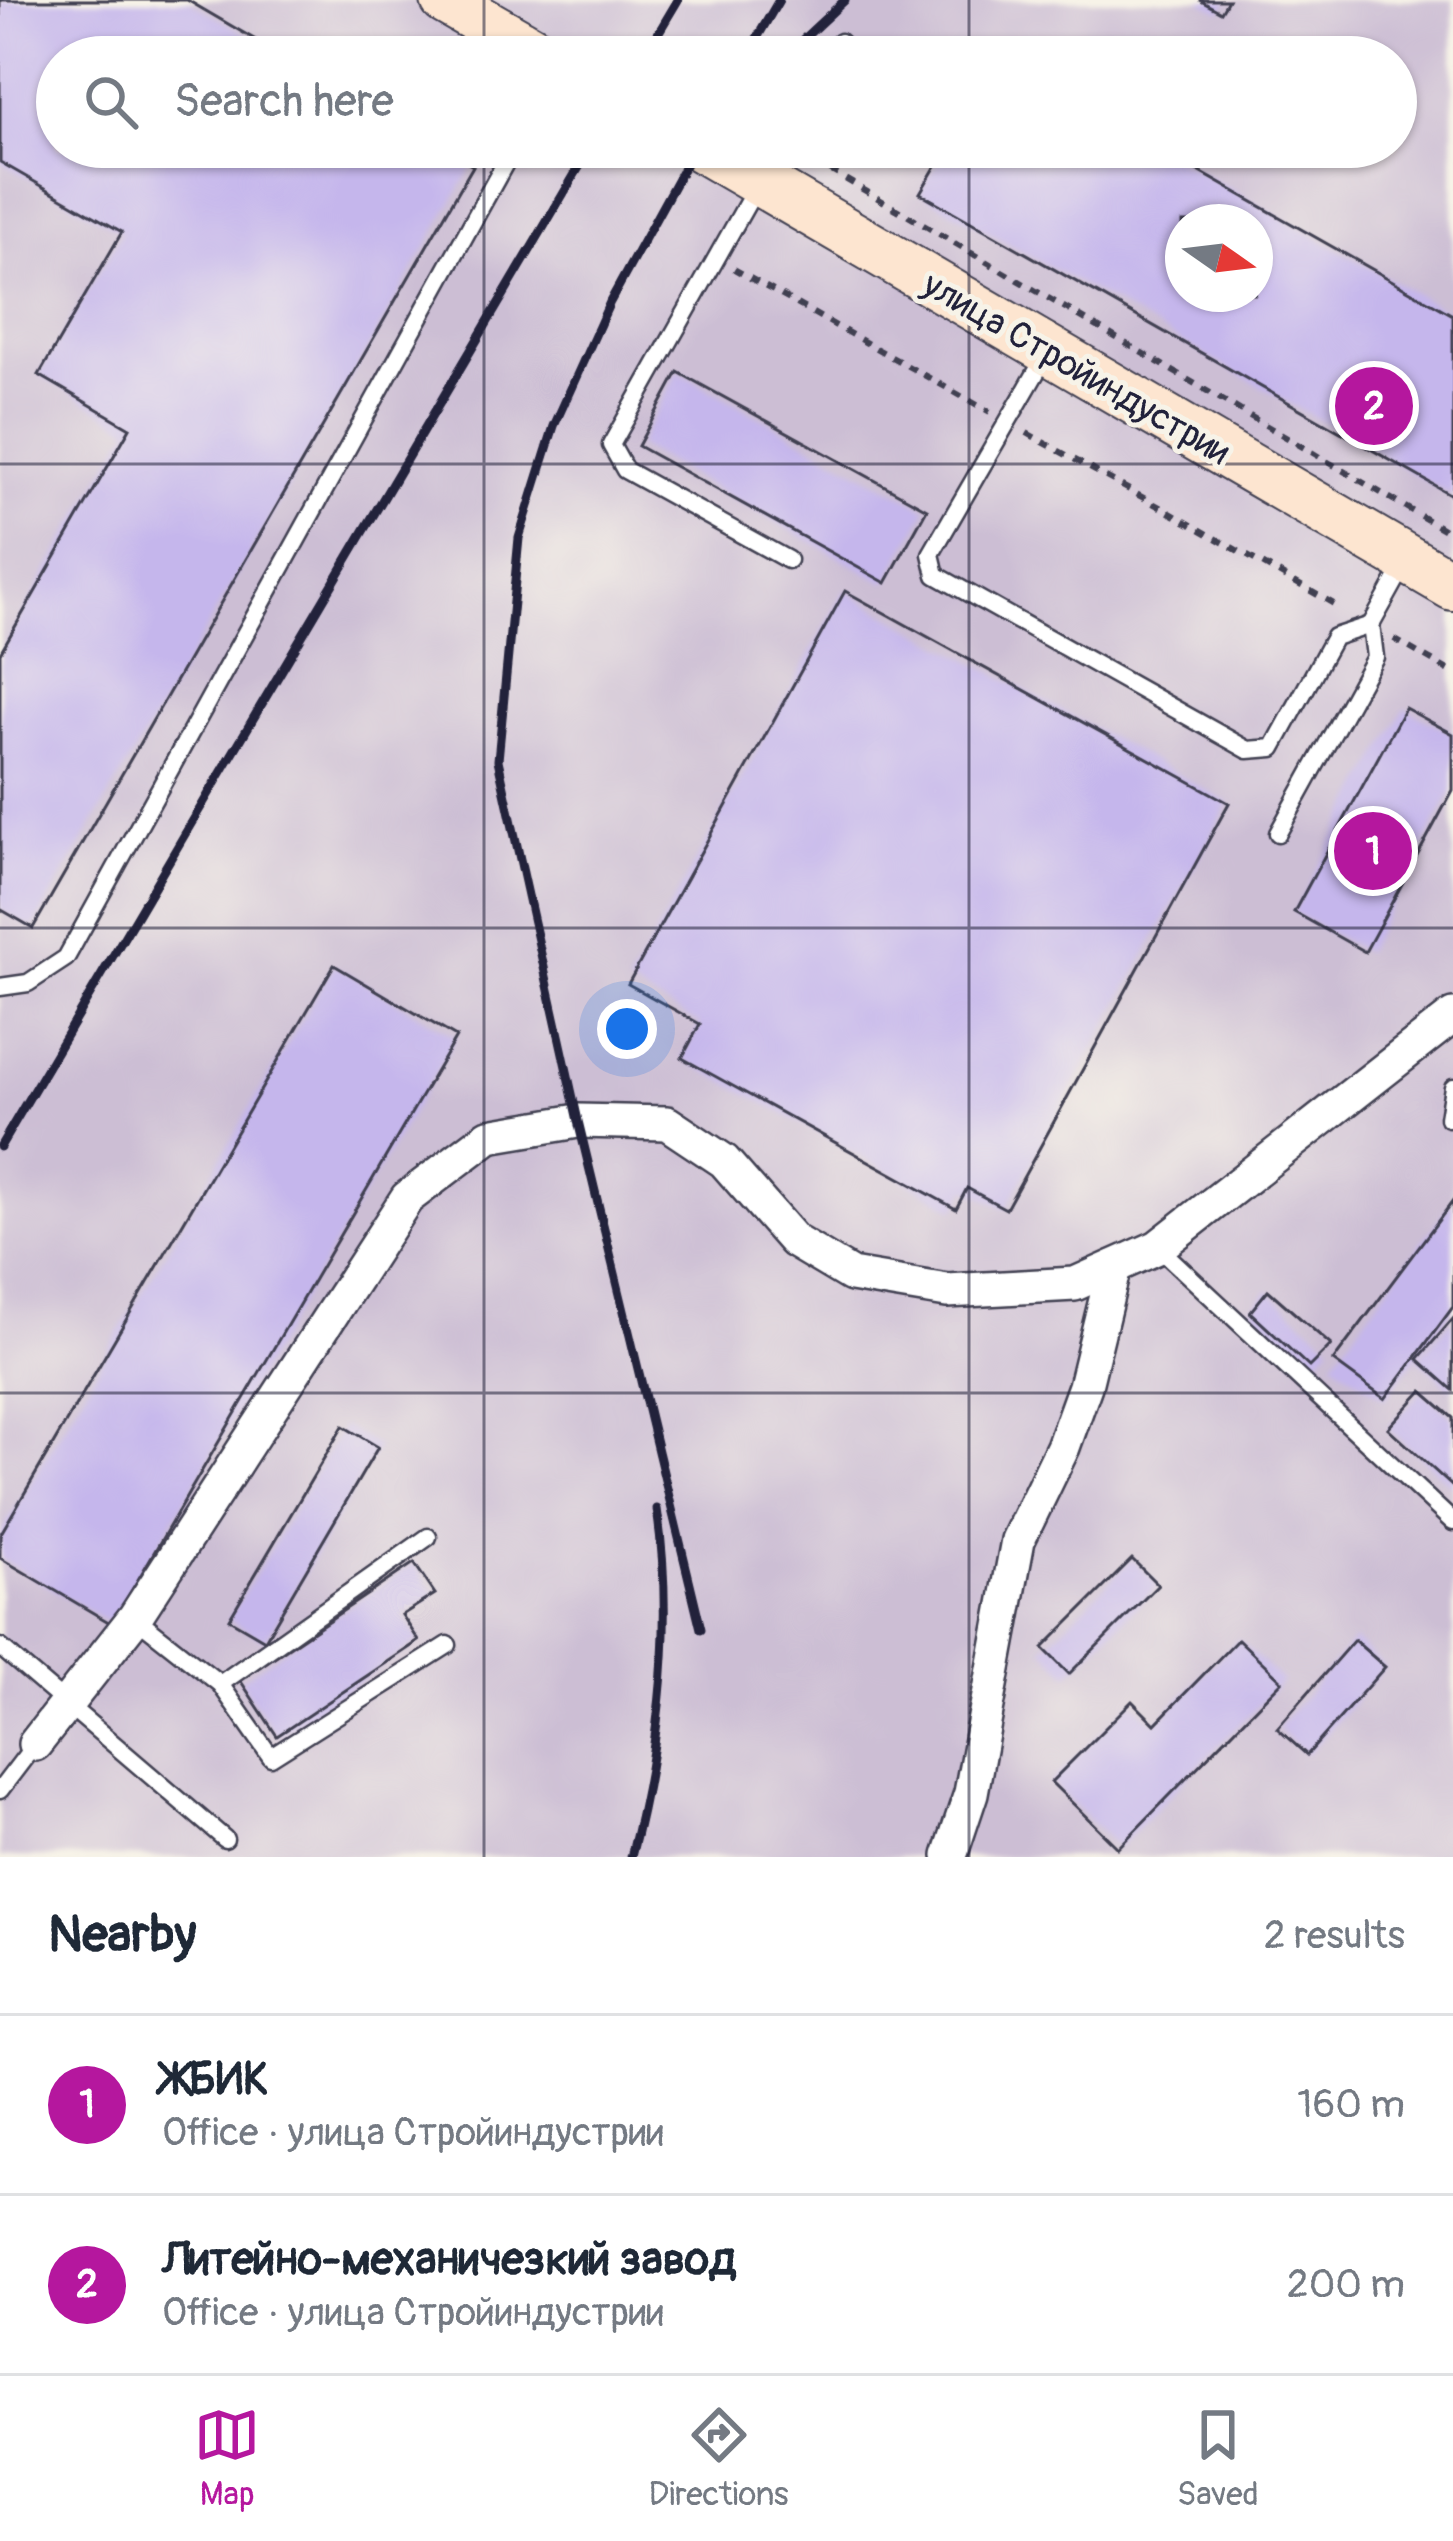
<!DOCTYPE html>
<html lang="en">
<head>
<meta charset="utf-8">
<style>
  :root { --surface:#fff; --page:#f2f2f3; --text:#1f2937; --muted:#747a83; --line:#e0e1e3; --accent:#b5179e }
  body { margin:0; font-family:Pangolin,sans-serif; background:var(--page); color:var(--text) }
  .compass { position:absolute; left:1165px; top:204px; width:108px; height:108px; border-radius:50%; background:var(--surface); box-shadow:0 3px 9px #0004; rotate:104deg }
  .you { position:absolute; left:627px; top:1029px; width:42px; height:42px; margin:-30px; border:9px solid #fff; border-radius:50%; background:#1a73e8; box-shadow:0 0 0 18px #1a73e833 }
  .badge { display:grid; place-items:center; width:78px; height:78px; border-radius:50%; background:var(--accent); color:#fff; font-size:39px; font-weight:700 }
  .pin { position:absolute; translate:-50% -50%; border:6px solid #fff; box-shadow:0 3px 12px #0006 }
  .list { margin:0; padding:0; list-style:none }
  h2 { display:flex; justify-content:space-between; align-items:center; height:156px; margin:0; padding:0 48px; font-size:51px }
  h2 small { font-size:39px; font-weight:400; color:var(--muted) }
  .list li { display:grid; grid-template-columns:78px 1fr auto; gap:36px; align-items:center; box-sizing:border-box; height:180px; padding:0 48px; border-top:3px solid var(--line) }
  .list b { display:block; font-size:45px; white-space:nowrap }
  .list p { margin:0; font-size:39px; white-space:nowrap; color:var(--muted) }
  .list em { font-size:39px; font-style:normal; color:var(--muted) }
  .icon { flex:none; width:66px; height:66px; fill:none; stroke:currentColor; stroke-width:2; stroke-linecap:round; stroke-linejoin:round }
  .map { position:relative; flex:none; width:1453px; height:1857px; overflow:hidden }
  .search { position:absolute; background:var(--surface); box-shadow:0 3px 9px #0004; left:36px; right:36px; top:36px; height:132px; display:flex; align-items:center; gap:30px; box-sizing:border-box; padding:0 42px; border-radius:66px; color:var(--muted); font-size:45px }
  .sheet { height:516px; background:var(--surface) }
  nav { display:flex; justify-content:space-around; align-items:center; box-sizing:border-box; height:168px; border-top:3px solid var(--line); background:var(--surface); font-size:33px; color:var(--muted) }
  nav a { display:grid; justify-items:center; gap:6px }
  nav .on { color:var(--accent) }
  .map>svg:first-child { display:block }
  .industrial { fill:#ccbed4; fill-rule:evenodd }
  .building { fill:#c5b6ec; fill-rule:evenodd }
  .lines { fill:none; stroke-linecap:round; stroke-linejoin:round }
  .lane-casing { stroke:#413f51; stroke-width:21 }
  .street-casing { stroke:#413f51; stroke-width:38 }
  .secondary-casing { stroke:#413f51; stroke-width:52 }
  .path { stroke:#413f51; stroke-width:6; stroke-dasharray:9 9; stroke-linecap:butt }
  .lane { stroke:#fff; stroke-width:16 }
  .street { stroke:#fff; stroke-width:33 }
  .secondary { stroke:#fde5d0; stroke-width:48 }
  .rail { stroke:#22223b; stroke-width:9 }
  .grid { fill:none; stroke:#22223b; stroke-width:3; stroke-opacity:0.55 }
  .labels { text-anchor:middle; stroke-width:10; stroke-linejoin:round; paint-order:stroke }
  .street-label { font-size:36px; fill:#22223b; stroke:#f7f3e8 }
</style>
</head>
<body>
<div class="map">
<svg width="1453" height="1857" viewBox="0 0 1453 1857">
  <rect width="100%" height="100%" fill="#f7f3e8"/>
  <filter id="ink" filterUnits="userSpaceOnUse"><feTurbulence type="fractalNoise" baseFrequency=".00833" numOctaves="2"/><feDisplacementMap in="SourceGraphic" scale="24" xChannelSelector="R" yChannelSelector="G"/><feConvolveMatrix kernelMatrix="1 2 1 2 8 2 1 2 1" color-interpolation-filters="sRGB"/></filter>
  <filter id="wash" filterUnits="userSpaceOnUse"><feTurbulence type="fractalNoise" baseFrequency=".004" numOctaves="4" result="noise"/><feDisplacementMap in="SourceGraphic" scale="48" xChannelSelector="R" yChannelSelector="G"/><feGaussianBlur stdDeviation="2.7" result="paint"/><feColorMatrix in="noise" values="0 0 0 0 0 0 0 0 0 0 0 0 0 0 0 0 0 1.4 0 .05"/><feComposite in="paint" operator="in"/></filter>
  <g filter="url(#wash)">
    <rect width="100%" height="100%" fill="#f3e3cb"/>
    <path class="industrial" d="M0 0H1453V1857H0ZM57 57H1396V147H57ZM1183 222H1255V294H1183Z"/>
    <g id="blocks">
      <g class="building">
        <path d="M0 0H187L285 57H57V147H441L473 166 33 928 0 909V653L130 428 39 375 122 232 0 162Z"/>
        <path d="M1199 0H1228L1221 12Z"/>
        <path d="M947 147H1156L1453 315V496L920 193ZM1183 222H1255V294H1183Z"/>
        <path d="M678 372 927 509 886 583 638 446Z"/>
        <path d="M845 591 1229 803 1006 1209 967 1188 956 1209 682 1058 700 1024 628 984Z"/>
        <path d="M1405 708 1453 734V790L1365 952 1294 912Z"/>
        <path d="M334 965 456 1037 112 1624 0 1558V1535Z"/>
        <path d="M1453 1201V1307L1385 1399 1333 1361Z"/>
        <path d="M1268 1290 1331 1345 1309 1367 1250 1312Z"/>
        <path d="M1453 1319V1390L1418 1359Z"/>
        <path d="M1422 1391 1453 1418V1487L1388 1428Z"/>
        <path d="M343 1426 378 1447 265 1640 229 1619Z"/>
        <path d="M1132 1559 1158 1585 1069 1674 1043 1648Z"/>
        <path d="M414 1563 435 1594 402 1615 419 1641 277 1736 240 1680Z"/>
        <path d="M1238 1639 1282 1681 1118 1848 1051 1782 1132 1701 1155 1724Z"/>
        <path d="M1354 1640 1385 1667 1307 1755 1277 1728Z"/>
      </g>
    </g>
  </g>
  <g filter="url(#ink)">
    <use href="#blocks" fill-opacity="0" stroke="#413f51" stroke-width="3"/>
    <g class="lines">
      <defs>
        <g id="lane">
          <path d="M831 57 840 42"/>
          <path d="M779 147 611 445 625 470 788 560"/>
          <path d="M1048 352 931 554 936 575 1248 750 1273 748 1334 637 1371 625"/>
          <path d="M1278 833 1375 657 1371 625 1407 560"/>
          <path d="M0 987 28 983 66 958 514 147"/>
          <path d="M1448 1118 1453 1087"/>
          <path d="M1158 1247 1453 1522"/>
          <path d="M135 1617 220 1684 271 1757 448 1645"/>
          <path d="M0 1647 225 1839"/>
          <path d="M220 1684 428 1537"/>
          <path d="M0 1790 35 1744"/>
        </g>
        <g id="street">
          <path d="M35 1744 135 1617 407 1198 489 1136 578 1121 667 1123 724 1161 794 1241 851 1275 947 1291 1075 1284 1158 1247 1453 1016"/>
          <path d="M950 1856 971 1793 1018 1540 1063 1447 1085 1386 1114 1267"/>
        </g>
        <g id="secondary">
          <path d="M445 0 544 57"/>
          <path d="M700 147 1453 586"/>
        </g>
      </defs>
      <use href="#lane" class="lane-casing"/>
      <use href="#street" class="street-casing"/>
      <use href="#secondary" class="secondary-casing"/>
      <g class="path">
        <path d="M799 152 1453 535"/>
        <path d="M734 269 990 412"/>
        <path d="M1027 433 1341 608"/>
        <path d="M1394 639 1453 673"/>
      </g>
      <use href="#lane" class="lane"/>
      <use href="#street" class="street"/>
      <use href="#secondary" class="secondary"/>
      <g class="rail">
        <path d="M644 57 678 0"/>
        <path d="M746 57 779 0"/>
        <path d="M784 57 845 0"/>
        <path d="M695 147 610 302 554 426 519 538 498 760 578 1121 701 1629"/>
        <path d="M0 1147 591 147"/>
        <path d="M631 1857C660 1743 674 1625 657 1509"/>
      </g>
    </g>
  </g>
  <path class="grid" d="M484 0V57M969 0V57M484 147V1857M969 147V1857M0 464H1453M0 928H1453M0 1393H1453"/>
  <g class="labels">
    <g class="street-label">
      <text transform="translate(1077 367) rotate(30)" y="13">улица Стройиндустрии</text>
    </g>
  </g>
</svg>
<svg class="compass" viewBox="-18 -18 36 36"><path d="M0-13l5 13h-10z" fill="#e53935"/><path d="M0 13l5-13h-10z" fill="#747a83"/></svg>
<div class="you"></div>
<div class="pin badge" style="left:1373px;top:851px">1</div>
<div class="pin badge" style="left:1374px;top:406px">2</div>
<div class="search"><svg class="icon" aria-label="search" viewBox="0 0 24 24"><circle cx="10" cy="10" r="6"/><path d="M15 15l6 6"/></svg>Search here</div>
</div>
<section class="sheet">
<h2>Nearby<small>2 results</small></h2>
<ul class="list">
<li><span class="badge">1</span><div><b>ЖБИК</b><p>Office · улица Стройиндустрии</p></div><em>160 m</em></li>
<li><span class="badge">2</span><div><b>Литейно-механичезкий завод</b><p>Office · улица Стройиндустрии</p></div><em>200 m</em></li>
</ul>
</section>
<nav>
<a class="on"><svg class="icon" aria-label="map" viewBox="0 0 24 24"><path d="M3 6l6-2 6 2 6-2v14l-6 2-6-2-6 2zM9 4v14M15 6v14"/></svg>Map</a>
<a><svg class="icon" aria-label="directions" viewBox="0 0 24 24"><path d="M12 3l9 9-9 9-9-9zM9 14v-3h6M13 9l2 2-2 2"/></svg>Directions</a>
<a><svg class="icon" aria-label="saved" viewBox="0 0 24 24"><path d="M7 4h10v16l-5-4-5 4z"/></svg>Saved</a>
</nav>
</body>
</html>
